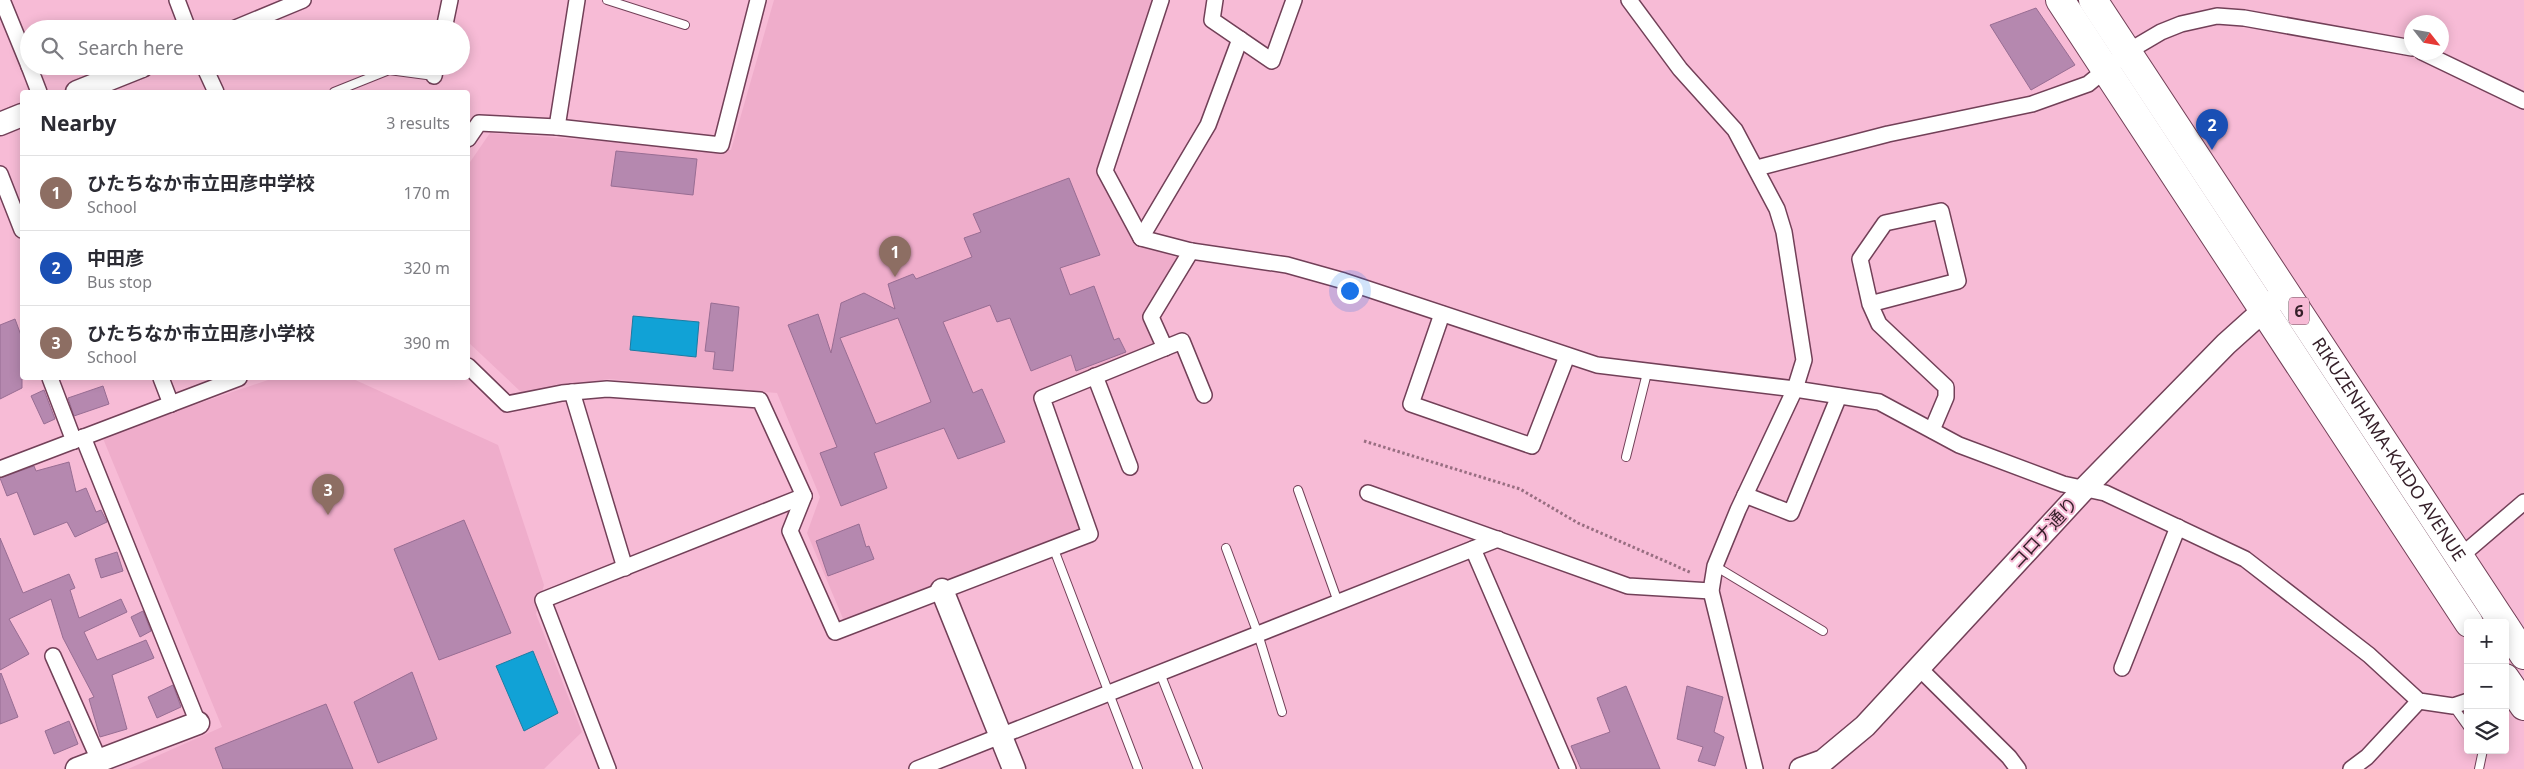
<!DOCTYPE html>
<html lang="en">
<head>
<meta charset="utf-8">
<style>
  :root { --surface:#fff; --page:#f7f7f7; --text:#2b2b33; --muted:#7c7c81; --line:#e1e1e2; --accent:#ea580c }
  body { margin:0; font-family:"Noto Sans","Noto Sans JP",sans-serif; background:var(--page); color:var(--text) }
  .controls { position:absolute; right:15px; bottom:15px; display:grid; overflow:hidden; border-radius:5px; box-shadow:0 2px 12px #0003 }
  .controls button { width:45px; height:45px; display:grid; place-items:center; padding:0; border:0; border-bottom:1px solid var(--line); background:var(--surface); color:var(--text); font:25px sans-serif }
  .compass { position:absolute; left:2404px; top:15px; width:45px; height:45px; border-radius:50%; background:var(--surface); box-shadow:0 2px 12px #0003; rotate:121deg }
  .you { position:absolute; left:1349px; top:290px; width:18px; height:18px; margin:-12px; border:4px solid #fff; border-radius:50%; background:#1a73e8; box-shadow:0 0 0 8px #1a73e833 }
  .badge { display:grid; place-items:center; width:32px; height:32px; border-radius:50%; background:var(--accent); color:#fff; font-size:16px; font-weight:700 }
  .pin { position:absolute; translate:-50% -41px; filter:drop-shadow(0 1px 2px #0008) }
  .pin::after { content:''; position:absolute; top:26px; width:18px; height:15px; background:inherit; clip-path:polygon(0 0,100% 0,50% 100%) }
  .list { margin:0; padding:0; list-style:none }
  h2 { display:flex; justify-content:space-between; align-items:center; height:65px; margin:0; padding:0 20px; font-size:21px }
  h2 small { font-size:16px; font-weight:400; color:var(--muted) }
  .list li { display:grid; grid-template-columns:32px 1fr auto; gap:15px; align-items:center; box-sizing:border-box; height:75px; padding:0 20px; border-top:1px solid var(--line) }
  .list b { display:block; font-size:19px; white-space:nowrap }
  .list p { margin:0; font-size:16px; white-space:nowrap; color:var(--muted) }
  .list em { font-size:16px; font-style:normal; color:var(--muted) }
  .icon { flex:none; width:28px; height:28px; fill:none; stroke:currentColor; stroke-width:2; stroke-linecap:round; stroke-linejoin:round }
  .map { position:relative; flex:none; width:2524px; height:769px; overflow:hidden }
  .search { position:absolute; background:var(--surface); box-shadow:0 2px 12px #0003; left:20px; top:20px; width:450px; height:55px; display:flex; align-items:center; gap:12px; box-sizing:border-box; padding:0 18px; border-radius:28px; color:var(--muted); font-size:19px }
  .panel { position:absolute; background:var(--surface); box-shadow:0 2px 12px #0003; left:20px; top:90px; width:450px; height:290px; border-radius:5px }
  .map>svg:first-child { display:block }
  .built { fill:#efadcb }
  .water { fill:#11a2d6; stroke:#1c7ba2 }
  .building { fill:#b588af; stroke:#986d93; fill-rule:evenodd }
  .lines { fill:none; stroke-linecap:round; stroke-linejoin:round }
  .lane-casing { stroke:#724058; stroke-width:10 }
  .street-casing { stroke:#724058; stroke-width:18 }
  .secondary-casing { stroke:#724058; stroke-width:25 }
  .highway-casing { stroke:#724058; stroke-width:30 }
  .path { stroke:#986e81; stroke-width:3; stroke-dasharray:2.5 2.5; stroke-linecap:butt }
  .lane { stroke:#fff; stroke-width:8 }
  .street { stroke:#fff; stroke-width:15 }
  .secondary { stroke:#fff; stroke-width:22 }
  .highway { stroke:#fff; stroke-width:28 }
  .labels { text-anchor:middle; stroke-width:4; stroke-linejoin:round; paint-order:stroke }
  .shield { fill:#f7bbd6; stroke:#6f4e5d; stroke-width:1 }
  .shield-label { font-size:16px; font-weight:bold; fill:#351f29 }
  .street-label { font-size:18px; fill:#351f29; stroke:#f7bbd6 }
</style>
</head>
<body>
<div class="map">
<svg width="2524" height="769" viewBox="0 0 2524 769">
  <rect width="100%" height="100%" fill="#f7bbd6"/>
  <g class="built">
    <path d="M774 0H1155L1100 172 1135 241 1180 259 1146 311 1155 338 1150 349 1034 393 1084 529 844 621 807 533 820 497 777 393 609 379 521 392 468 342V165L490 133 731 150Z"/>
    <path d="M274 378H351L498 445 544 585 536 614 582 732 544 769H128L222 727 102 436Z"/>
  </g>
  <g class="water">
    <path d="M633 316 699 322 696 357 630 350Z"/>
    <path d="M533 651 558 713 524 731 496 666Z"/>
  </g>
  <g class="building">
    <path d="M2036 8 2075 65 2031 90 1990 25Z"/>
    <path d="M616 151 697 159 693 195 611 186Z"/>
    <path d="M1069 178 1100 255 1060 268 1070 295 1094 286 1114 340 1119 338 1126 352 1076 371 1071 355 1031 371 1010 318 997 322 990 305 943 322 973 393 982 389 1005 442 958 459 944 428 874 453 887 488 841 506 820 453 837 447 788 325 818 314 831 353 841 303 864 293 895 309 888 284 913 274 916 279 972 257 964 238 981 232 973 214ZM898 318 931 402 876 424 840 338Z"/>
    <path d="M711 303 739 307 733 371 713 369 715 352 705 351Z"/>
    <path d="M15 319 22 338V388L0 399V325Z"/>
    <path d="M103 386 109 404 74 416 68 398Z"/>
    <path d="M44 390 55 419 44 424 31 396Z"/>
    <path d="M69 462 76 492 86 488 96 512 101 510 107 522 75 537 67 522 34 535 17 492 7 496 0 478 34 466 36 471Z"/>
    <path d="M464 520 511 633 439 660 394 549Z"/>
    <path d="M859 524 866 547 869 546 874 559 828 576 816 541Z"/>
    <path d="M0 538 23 593 69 574 75 588 70 590 79 618 121 599 127 612 84 632 97 660 146 640 154 658 112 675 127 729 100 737 89 699 94 697 63 638 51 599 9 619 29 654 0 670Z"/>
    <path d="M117 552 123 571 101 578 95 559Z"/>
    <path d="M143 611 151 631 140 637 131 617Z"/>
    <path d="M412 672 437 739 378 763 354 702Z"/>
    <path d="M1 673 18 717 0 724V674Z"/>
    <path d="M173 685 181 707 157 718 148 697Z"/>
    <path d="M1626 686 1660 769H1581L1571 746 1610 732 1597 698Z"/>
    <path d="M1687 686 1723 697 1714 732 1724 737 1715 766 1698 761 1703 747 1677 739Z"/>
    <path d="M326 704 353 769H223L215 748Z"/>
    <path d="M69 721 78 744 54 754 45 731Z"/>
  </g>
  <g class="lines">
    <defs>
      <g id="lane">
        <path d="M607 0 685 25"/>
        <path d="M334 92 389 70 434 76"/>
        <path d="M1626 457 1647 373"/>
        <path d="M1298 490 1338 602"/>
        <path d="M1053 547 1138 769"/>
        <path d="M1226 548 1258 634 1282 712"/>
        <path d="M1715 566 1823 631"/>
        <path d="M1160 673 1198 769"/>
        <path d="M2453 706 2468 727"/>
        <path d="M2479 769 2483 750"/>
      </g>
      <g id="street">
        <path d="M2 0 29 66"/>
        <path d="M177 0 188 29"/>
        <path d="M1161 0 1105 171 1141 238 1191 251 1287 265 1344 281 1597 365 1795 389 1879 402 1959 445 2063 484 2105 493 2245 559 2369 655 2419 701 2453 706 2468 701"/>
        <path d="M1215 0 1212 20 1272 61 1294 0"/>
        <path d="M1629 0 1680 69 1735 130 1777 209 1784 232 1804 360 1795 389 1738 510 1715 566 1711 591 1755 769"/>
        <path d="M233 29 303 0"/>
        <path d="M444 29 450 0"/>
        <path d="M2422 52 2524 101"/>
        <path d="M29 66 39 92"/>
        <path d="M204 66 216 92"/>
        <path d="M434 76 436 66"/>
        <path d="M557 127 577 0"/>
        <path d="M468 139 479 123 557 127 721 145 758 0"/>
        <path d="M1757 168 1888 134 2032 104 2088 84 2127 52 2161 32 2181 24 2217 16 2244 18 2412 48"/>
        <path d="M0 174 22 230"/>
        <path d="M1141 238 1208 125 1240 39"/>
        <path d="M1870 304 1958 281 1941 211 1885 223 1860 259 1870 304 1879 324 1946 387V397L1932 430"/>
        <path d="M1442 314 1411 404 1532 446 1567 356"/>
        <path d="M1165 348 1151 317 1191 251"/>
        <path d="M468 366 507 404 562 393 607 389 760 400 804 496 790 531 835 632 1090 534 1042 398 1182 341 1204 395"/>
        <path d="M1095 376 1130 467"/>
        <path d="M50 378 74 441"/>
        <path d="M161 378 171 404"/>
        <path d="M572 392 625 568"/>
        <path d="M83 437 198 723"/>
        <path d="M0 469 239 378"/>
        <path d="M1368 493 1628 586 1711 591"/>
        <path d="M1745 495 1791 513 1839 396"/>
        <path d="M1473 549 1568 769"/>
        <path d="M2455 561 2524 502"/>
        <path d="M53 656 99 760"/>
        <path d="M2122 668 2178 527"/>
        <path d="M1920 669 2009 757 2018 769"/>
        <path d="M608 769 543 600 804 496"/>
        <path d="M917 769 1498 539"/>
        <path d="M2351 769 2367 757 2419 701"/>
      </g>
      <g id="secondary">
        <path d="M77 92 142 66"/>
        <path d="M0 124 22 115"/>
        <path d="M942 590 1014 769"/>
        <path d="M77 769 198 723"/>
        <path d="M1801 769 1823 761 1865 726 2084 489 2226 344 2275 300"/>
      </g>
      <g id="highway">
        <path d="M2060 0 2469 623"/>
        <path id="s1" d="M2093 0 2503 623"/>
        <path d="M2505 626 2524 655"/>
        <path d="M2505 678 2524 706"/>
      </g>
    </defs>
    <use href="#lane" class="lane-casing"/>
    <use href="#street" class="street-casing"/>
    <use href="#secondary" class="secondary-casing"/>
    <use href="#highway" class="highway-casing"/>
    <path class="path" d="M1364 441 1520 489 1578 523 1692 573"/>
    <use href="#lane" class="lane"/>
    <use href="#street" class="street"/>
    <use href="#secondary" class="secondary"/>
    <use href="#highway" class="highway"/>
  </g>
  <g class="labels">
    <rect class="shield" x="2289" y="297.5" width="20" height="27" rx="4"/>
    <g class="shield-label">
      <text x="2299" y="317">6</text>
    </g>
    <g class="street-label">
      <text dy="6" stroke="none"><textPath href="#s1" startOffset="538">RIKUZENHAMA-KAIDO AVENUE</textPath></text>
      <text transform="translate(2044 533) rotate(-47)" y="6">コロナ通り</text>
    </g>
  </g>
</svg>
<div class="controls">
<button>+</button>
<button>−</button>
<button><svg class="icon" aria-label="layers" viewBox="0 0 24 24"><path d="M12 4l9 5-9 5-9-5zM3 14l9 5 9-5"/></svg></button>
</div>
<svg class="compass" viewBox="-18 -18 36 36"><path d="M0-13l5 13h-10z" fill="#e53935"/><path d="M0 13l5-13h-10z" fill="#7c7c81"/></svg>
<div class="you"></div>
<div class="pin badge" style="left:895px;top:277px;background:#8d6e63">1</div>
<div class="pin badge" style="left:2212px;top:150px;background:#1a4fb4">2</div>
<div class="pin badge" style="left:328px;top:515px;background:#8d6e63">3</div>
<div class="search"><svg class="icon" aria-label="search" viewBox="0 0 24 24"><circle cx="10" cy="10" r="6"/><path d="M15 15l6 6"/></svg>Search here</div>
<section class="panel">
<h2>Nearby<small>3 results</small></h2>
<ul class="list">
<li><span class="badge" style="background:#8d6e63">1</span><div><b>ひたちなか市立田彦中学校</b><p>School</p></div><em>170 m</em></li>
<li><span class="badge" style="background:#1a4fb4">2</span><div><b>中田彦</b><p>Bus stop</p></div><em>320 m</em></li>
<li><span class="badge" style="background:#8d6e63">3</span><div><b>ひたちなか市立田彦小学校</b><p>School</p></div><em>390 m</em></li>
</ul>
</section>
</div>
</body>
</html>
